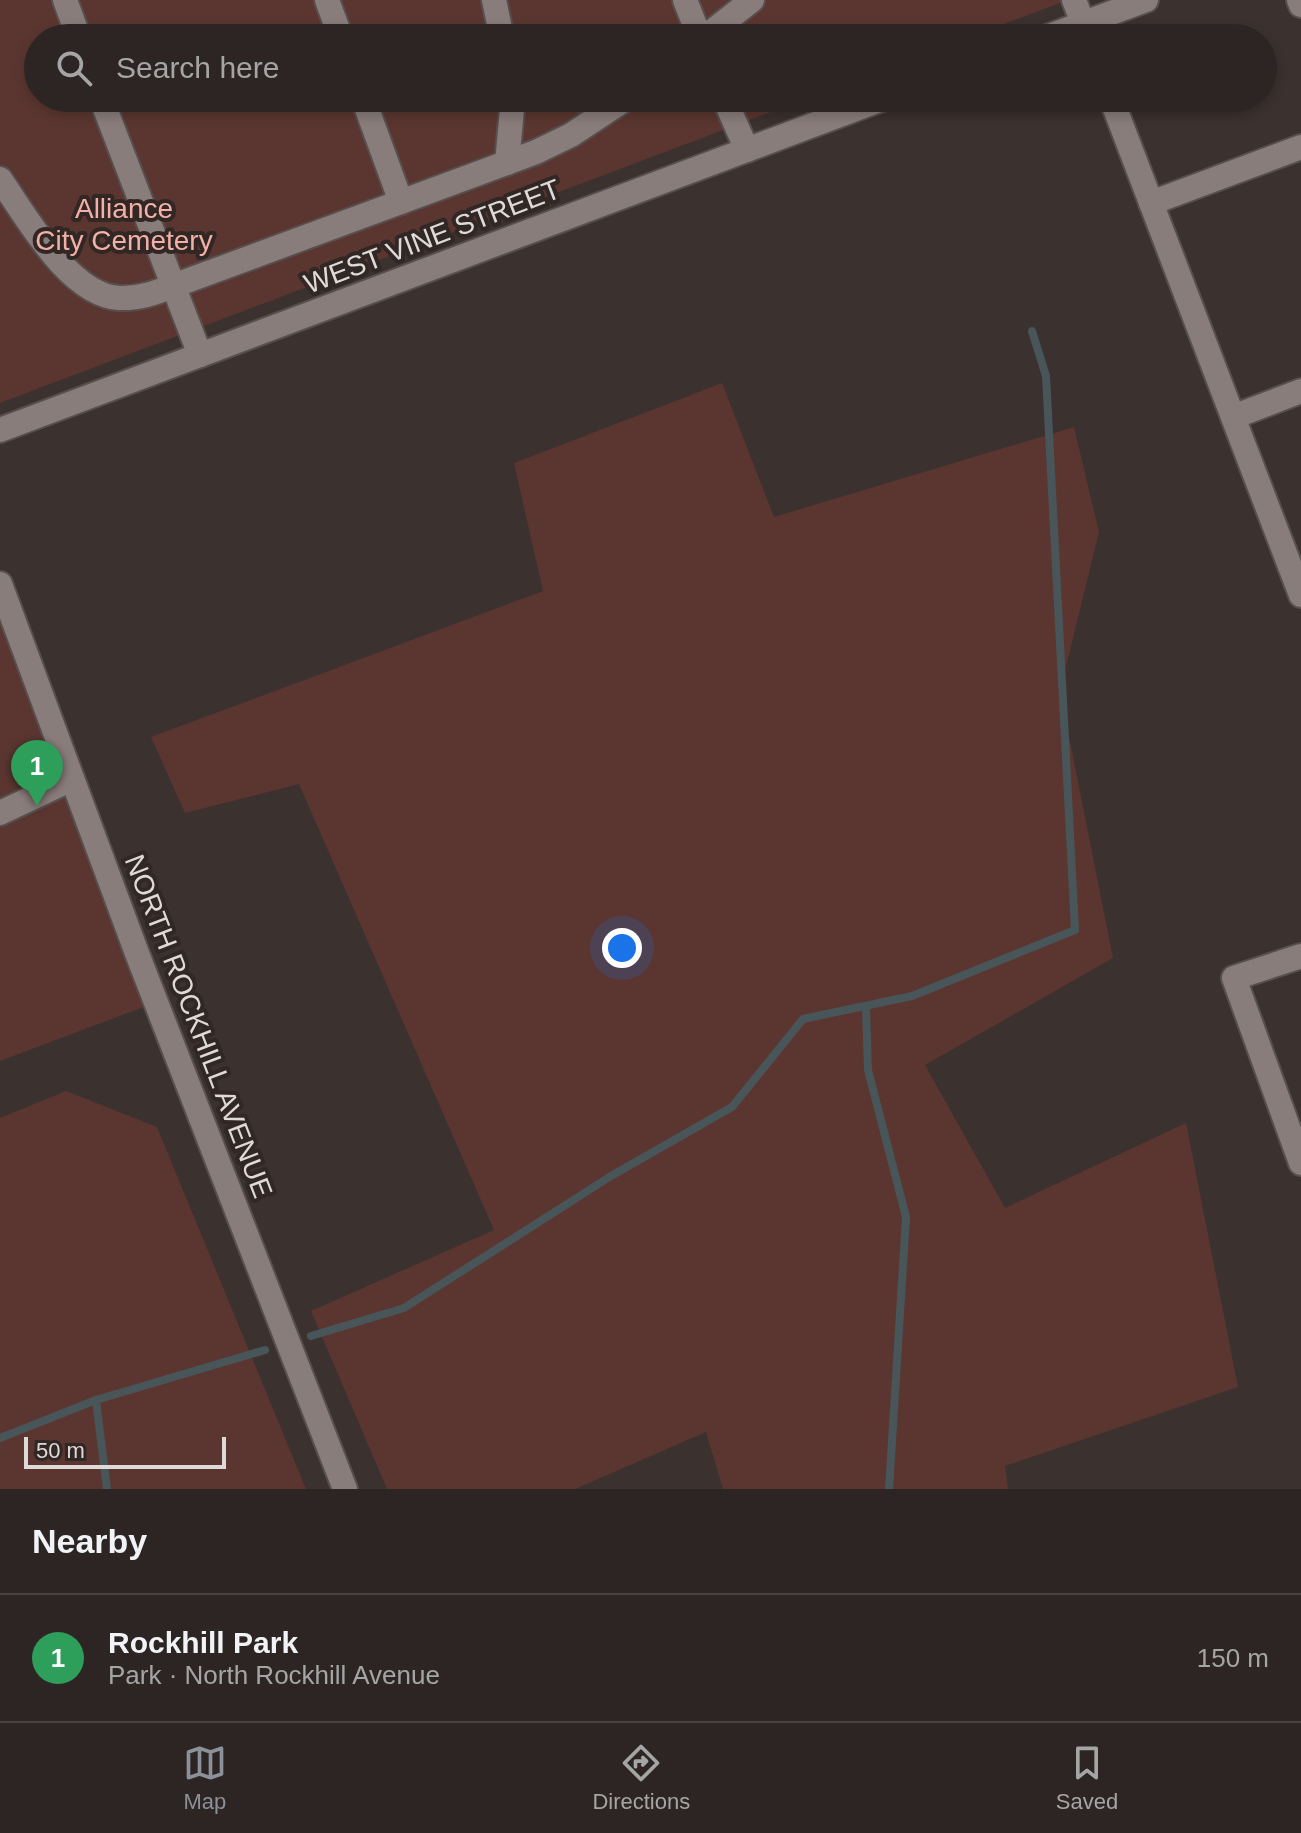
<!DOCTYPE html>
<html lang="en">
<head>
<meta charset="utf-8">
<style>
  :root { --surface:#2c2523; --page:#342d2b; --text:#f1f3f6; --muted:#a6a5a6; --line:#484241; --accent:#8c9099 }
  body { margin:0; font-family:Arial,sans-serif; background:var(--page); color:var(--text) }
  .scale { position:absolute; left:24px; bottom:20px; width:202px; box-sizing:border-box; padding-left:8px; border:4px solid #dfd9d8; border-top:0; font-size:22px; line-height:28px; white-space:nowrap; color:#dfd9d8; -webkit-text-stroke:6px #312725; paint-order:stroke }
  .you { position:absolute; left:622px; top:948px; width:28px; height:28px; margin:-20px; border:6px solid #fff; border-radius:50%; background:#1a73e8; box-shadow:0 0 0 12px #1a73e833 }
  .badge { display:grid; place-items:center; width:52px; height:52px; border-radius:50%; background:var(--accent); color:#fff; font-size:26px; font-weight:700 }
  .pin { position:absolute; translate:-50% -66px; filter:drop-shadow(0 2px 4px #0008) }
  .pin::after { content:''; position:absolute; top:42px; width:28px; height:24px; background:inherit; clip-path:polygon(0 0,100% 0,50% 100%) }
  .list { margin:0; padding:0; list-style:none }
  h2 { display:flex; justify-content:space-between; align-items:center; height:104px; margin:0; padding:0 32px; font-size:34px }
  h2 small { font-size:26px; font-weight:400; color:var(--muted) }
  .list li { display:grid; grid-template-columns:52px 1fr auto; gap:24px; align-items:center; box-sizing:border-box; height:128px; padding:0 32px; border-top:2px solid var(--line) }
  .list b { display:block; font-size:30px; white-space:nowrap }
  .list p { margin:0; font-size:26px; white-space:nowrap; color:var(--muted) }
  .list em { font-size:26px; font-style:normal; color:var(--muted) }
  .icon { flex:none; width:44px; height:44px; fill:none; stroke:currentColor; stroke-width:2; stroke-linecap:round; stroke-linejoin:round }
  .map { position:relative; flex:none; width:1301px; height:1489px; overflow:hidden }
  .search { position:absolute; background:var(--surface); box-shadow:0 4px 12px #0003; left:24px; right:24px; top:24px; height:88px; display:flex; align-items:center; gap:20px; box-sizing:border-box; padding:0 28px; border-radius:44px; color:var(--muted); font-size:30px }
  .sheet { height:232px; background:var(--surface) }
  nav { display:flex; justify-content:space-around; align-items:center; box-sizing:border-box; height:112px; border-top:2px solid var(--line); background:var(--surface); font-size:22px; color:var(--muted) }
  nav a { display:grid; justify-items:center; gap:4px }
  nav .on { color:var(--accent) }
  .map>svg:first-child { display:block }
  .green { fill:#5b3630 }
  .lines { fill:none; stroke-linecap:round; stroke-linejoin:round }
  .stream { stroke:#485659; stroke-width:8 }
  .minor-casing { stroke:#574f4d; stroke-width:28 }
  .minor { stroke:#897d7b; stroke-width:24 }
  .labels { text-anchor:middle; stroke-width:8; stroke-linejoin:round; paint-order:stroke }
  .park-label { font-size:28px; fill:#f4b0a6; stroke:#312725 }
  .street-label { font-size:28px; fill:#dfd9d8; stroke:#312725 }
</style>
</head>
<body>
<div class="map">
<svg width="1301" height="1489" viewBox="0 0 1301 1489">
  <rect width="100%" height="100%" fill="#3b312f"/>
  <g class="green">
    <path d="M0 0H1067L967 38H38V98H808L0 403Z"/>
    <path d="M722 383 774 517 1074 427 1099 532 1060 691 1113 958 925 1065 1005 1208 1186 1123 1238 1387 1005 1466 1008 1489H723L706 1432 575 1489H387L311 1311 494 1230 299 784 185 813 151 737 543 591 514 463Z"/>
    <path d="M0 607 149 1005 0 1061Z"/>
    <path d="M66 1091 157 1127 306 1489H0V1118Z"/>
  </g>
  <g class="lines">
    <g class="stream">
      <path d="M866 1006 868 1070 906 1217 889 1489"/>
      <path d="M311 1336 404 1308 611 1176 732 1107 803 1019 912 996 1075 930 1046 376 1032 331"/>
      <path d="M96 1400 107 1489"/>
      <path d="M0 1438 96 1400 265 1350"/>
    </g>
    <defs>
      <g id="minor">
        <path d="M65 0 79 38"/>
        <path d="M327 0 341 38"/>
        <path d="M494 0 502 38"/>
        <path d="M685 0 700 38"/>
        <path d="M1074 0 1088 36"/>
        <path d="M1299 0 1301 5"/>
        <path d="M704 38 752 0"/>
        <path d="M1044 38 1146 0"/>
        <path d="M101 98 200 355"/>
        <path d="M363 98 401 202"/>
        <path d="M576 98 616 105"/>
        <path d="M724 98 747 150"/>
        <path d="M1111 98 1301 595"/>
        <path d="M507 163 513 98"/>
        <path d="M0 179C26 216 69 295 119 298 138 299 155 293 173 286L536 152 571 135 627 98"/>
        <path d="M1151 203 1301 147"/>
        <path d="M1233 417 1301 391"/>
        <path d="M0 430 885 98"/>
        <path d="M0 584 138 956 345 1489"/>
        <path d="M0 813 72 779"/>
        <path d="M1301 956 1234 978 1301 1163"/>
      </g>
    </defs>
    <use href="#minor" class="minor-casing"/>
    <use href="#minor" class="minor"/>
  </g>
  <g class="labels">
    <g class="park-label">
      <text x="124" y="218">Alliance<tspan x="124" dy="32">City Cemetery</tspan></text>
    </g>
    <g class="street-label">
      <text transform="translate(432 236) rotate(-21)" y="10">WEST VINE STREET</text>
      <text transform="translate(199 1026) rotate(69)" y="10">NORTH ROCKHILL AVENUE</text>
    </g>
  </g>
</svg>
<div class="scale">50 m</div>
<div class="you"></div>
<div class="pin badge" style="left:37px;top:806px;background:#2e9e5b">1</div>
<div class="search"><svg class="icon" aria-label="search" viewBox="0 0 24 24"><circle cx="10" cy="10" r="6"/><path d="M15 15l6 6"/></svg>Search here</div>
</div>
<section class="sheet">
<h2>Nearby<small></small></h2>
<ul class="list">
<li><span class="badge" style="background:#2e9e5b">1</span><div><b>Rockhill Park</b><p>Park · North Rockhill Avenue</p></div><em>150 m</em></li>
</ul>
</section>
<nav>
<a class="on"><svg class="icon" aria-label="map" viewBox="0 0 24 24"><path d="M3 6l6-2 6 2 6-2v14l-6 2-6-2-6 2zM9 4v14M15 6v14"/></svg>Map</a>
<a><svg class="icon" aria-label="directions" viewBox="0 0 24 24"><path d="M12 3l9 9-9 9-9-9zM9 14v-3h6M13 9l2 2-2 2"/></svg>Directions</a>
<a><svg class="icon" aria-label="saved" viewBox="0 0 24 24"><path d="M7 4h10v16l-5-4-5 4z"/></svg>Saved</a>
</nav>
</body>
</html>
